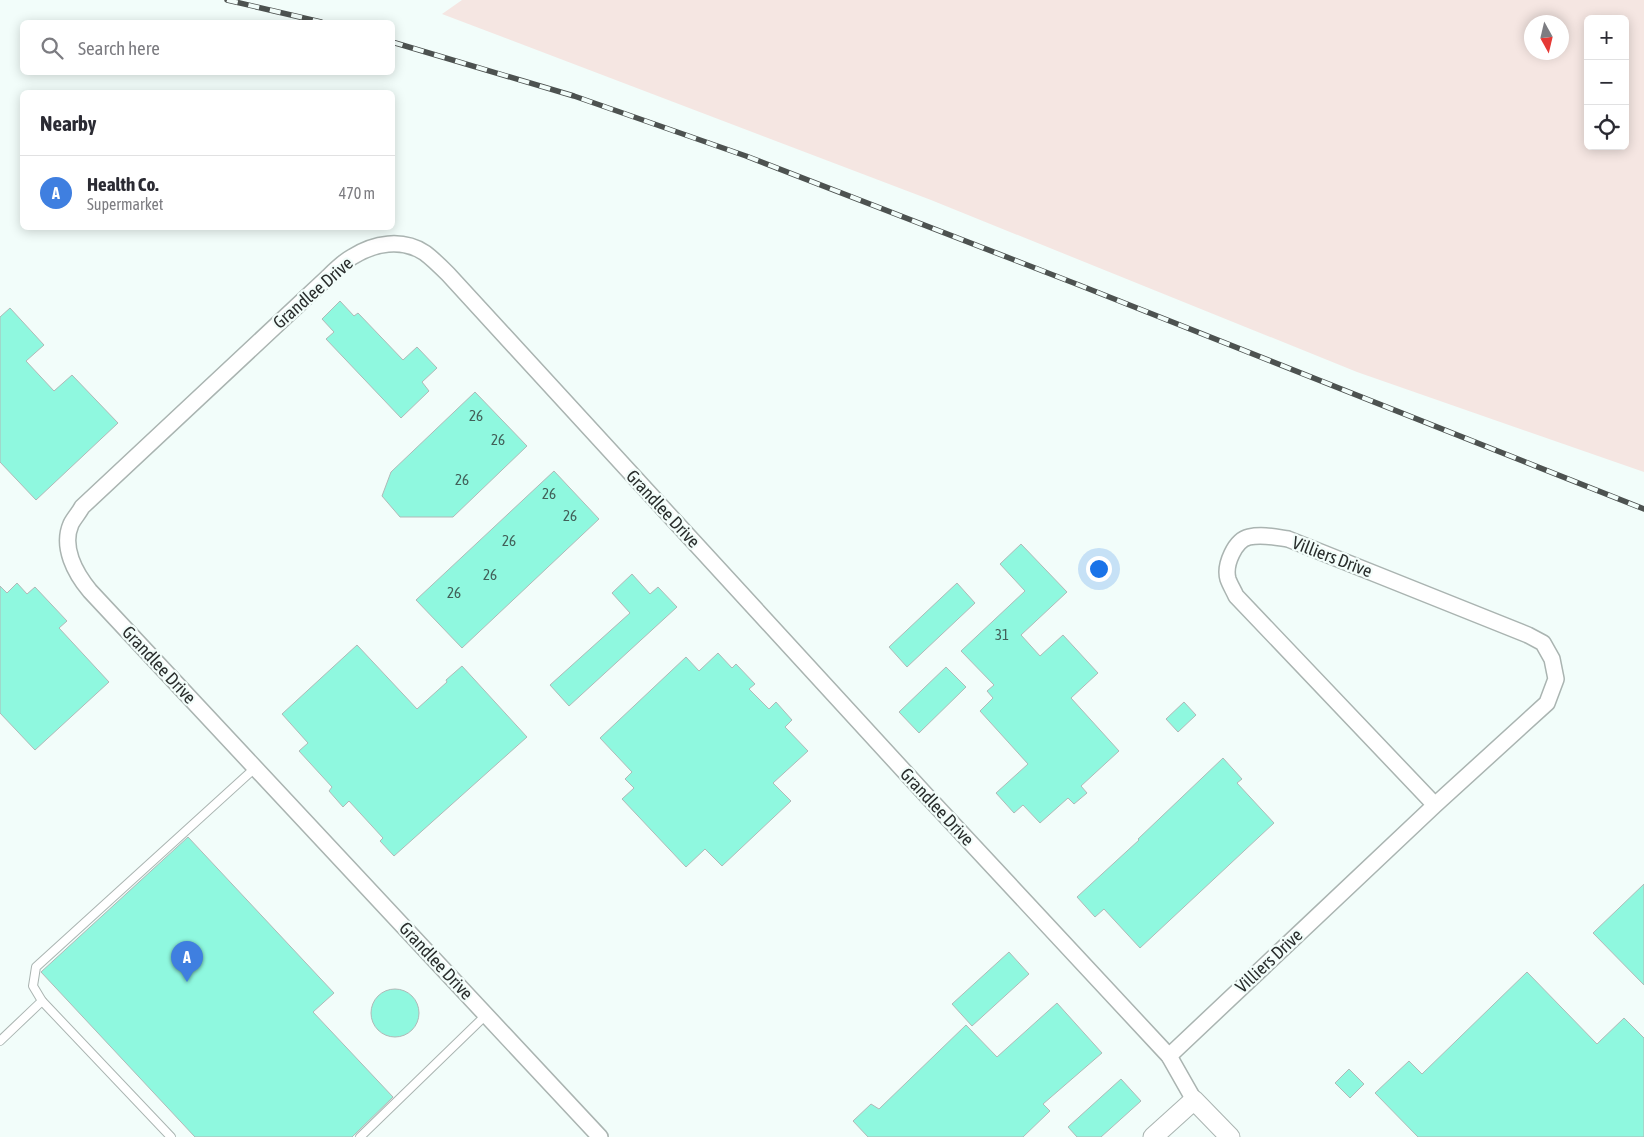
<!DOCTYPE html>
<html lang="en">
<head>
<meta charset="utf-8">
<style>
  :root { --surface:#fff; --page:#f7f7f7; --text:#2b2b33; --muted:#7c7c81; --line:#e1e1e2; --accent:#2563eb }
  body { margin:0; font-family:"Asap Condensed",sans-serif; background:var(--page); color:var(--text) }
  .controls { position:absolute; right:15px; top:15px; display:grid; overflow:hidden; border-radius:8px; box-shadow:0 2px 12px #0003 }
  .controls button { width:45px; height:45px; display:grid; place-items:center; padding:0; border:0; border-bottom:1px solid var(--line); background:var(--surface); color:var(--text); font:25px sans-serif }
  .compass { position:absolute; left:1524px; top:15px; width:45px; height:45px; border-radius:50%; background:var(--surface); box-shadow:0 2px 12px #0003; rotate:172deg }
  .you { position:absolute; left:1098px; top:568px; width:18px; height:18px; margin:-12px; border:4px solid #fff; border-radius:50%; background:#1a73e8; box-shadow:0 0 0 8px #1a73e833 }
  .badge { display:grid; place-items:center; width:32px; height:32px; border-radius:50%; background:var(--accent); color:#fff; font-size:16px; font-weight:700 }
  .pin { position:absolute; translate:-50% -41px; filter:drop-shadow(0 1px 2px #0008) }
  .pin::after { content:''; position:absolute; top:26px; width:18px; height:15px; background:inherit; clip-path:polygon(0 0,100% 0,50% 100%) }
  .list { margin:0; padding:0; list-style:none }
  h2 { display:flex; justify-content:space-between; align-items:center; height:65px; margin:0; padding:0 20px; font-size:21px }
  h2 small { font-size:16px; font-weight:400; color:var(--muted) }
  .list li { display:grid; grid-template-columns:32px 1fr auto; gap:15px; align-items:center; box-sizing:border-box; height:75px; padding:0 20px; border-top:1px solid var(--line) }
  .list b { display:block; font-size:19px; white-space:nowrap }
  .list p { margin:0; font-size:16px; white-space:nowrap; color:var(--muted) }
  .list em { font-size:16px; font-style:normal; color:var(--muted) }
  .icon { flex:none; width:28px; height:28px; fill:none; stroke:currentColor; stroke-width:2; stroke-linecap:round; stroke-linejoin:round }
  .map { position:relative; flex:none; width:1644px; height:1137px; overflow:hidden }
  .search { position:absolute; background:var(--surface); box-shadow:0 2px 12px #0003; left:20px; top:20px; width:375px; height:55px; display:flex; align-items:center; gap:12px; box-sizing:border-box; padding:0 18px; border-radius:8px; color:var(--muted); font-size:19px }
  .panel { position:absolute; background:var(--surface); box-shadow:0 2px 12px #0003; left:20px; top:90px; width:375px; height:140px; border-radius:8px }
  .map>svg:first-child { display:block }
  .green { fill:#f5e6e2; fill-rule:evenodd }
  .building { fill:#8ff8df; stroke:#b0b9b7 }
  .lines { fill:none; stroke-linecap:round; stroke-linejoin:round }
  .service-casing { stroke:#aab4b1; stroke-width:10 }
  .minor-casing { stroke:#aab4b1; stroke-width:18 }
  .tertiary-casing { stroke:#aab4b1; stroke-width:21 }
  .service { stroke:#fff; stroke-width:8 }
  .minor { stroke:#fff; stroke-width:15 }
  .tertiary { stroke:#fff; stroke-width:19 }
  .rail-casing { stroke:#4d5250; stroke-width:5.5 }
  .rail { stroke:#f2fdfa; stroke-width:4; stroke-dasharray:11; stroke-linecap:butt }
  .labels { text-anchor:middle; stroke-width:4.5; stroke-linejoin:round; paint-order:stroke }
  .number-label { font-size:15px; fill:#426059 }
  .street-label { font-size:18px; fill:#292d2c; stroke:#f2fdfa }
</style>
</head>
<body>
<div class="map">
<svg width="1644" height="1137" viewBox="0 0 1644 1137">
  <rect width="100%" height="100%" fill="#f2fdfa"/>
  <path class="green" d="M462 0H1644V472L1357 372 931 200 442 14ZM1588 19H1625V146H1588ZM1532 22H1562V52H1532Z"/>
  <g class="building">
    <path d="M340 301 354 316 358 313 403 360 417 347 437 368 422 382 429 391 401 418 326 339 334 332 322 319Z"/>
    <path d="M10 308 44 345 26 361 54 391 72 375 118 423 36 500 0 462V317Z"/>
    <path d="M475 392 527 446 453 517H400L382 496 391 472Z"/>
    <path d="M554 471 599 519 462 648 416 600Z"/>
    <path d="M1021 544 1067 592 1021 635 1040 656 1063 635 1098 673 1071 698 1119 751 1081 786 1087 793 1074 804 1068 798 1040 823 1023 805 1014 813 996 793 1028 764 980 711 993 698 987 691 994 685 961 651 1025 591 1000 564Z"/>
    <path d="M632 574 650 594 658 587 677 607 569 706 550 685 630 613 612 593Z"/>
    <path d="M17 583 27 594 35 587 67 621 59 628 109 682 35 750 0 713V586L7 593Z"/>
    <path d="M957 583 975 603 907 667 889 647Z"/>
    <path d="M357 645 417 709 447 682 446 680 462 666 527 737 394 856 380 841 383 838 349 801 343 807 329 791 332 787 299 751 308 743 282 714Z"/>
    <path d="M718 653 732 668 736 664 755 684 749 689 769 709 776 702 792 720 785 727 808 751 773 783 791 801 722 866 705 849 686 867 622 799 634 788 625 779 632 772 600 738 686 657 699 671Z"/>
    <path d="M946 667 966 687 919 733 899 712Z"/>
    <path d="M1184 702 1196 715 1178 732 1166 719Z"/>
    <path d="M1223 758 1242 779 1237 783 1274 823 1140 948 1104 909 1095 917 1077 897 1139 840 1138 839Z"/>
    <path d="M188 837 334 993 313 1012 393 1097 352 1137H195L41 972Z"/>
    <path d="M1644 884V985L1593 933Z"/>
    <path d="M1009 952 1029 974 972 1026 952 1004Z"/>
    <path d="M1527 972 1597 1044 1624 1018 1644 1038V1137H1418L1375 1093 1409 1061 1422 1074Z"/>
    <circle cx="395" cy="1013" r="24"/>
    <path d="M1057 1003 1102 1053 1043 1104 1050 1111 1023 1137H868L853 1121 871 1104 879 1109 966 1025 997 1057Z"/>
    <path d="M1349 1069 1364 1084 1350 1098 1335 1083Z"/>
    <path d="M1121 1079 1141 1101 1101 1137H1077L1068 1127Z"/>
  </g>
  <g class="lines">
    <defs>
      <g id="service">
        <path d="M0 1041 42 1001"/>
        <path d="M171 1137 42 1001 33 986 36 967 255 768"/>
        <path d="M360 1137 486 1015"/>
      </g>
      <g id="minor">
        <path d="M1169 1056 1435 805 1547 703 1556 679 1552 659 1543 643 1528 635 1288 539C1275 537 1262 534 1249 537 1235 540 1224 565 1228 579 1230 585 1234 591 1236 596L1435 805"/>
        <path d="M600 1137 90 591C75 573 61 547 71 524 74 518 79 513 82 507L328 277C335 270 343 262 352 257 374 243 402 238 425 253 433 259 441 267 448 274L926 795 1169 1056 1194 1100"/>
      </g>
      <path id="tertiary" d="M1153 1137 1194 1100 1230 1137"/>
    </defs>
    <use href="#service" class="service-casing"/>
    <use href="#minor" class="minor-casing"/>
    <use href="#tertiary" class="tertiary-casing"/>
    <use href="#service" class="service"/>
    <use href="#minor" class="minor"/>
    <use href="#tertiary" class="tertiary"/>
    <defs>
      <g id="rail">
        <path d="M227 0 321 22"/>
        <path d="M392 42 574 96 746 156 1079 285 1644 509"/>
      </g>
    </defs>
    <use href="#rail" class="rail-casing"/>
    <use href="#rail" class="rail"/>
  </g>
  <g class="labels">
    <g class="number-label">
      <text x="476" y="421">26</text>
      <text x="498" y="445">26</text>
      <text x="462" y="485">26</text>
      <text x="549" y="499">26</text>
      <text x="570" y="521">26</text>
      <text x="509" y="546">26</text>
      <text x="490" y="580">26</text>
      <text x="454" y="598">26</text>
      <text x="1002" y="640">31</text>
    </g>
    <g class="street-label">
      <text transform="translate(313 293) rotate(-41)" y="6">Grandlee Drive</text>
      <text transform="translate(663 509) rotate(47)" y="6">Grandlee Drive</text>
      <text transform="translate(1332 557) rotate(21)" y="6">Villiers Drive</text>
      <text transform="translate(159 665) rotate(47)" y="6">Grandlee Drive</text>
      <text transform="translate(937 807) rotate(47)" y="6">Grandlee Drive</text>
      <text transform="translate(436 961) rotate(47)" y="6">Grandlee Drive</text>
      <text transform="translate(1269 961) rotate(-43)" y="6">Villiers Drive</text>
    </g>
  </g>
</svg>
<div class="controls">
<button>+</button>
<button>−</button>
<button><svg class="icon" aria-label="locate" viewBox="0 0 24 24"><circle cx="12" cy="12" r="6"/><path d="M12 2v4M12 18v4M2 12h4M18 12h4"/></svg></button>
</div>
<svg class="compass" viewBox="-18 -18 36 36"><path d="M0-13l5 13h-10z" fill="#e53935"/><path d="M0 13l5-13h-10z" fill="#7c7c81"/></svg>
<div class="you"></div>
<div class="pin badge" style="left:187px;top:982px;background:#3f7fe0">A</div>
<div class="search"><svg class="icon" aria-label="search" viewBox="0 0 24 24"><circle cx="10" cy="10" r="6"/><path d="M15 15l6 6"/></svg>Search here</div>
<section class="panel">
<h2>Nearby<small></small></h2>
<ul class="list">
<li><span class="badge" style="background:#3f7fe0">A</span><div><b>Health Co.</b><p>Supermarket</p></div><em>470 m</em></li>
</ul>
</section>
</div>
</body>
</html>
